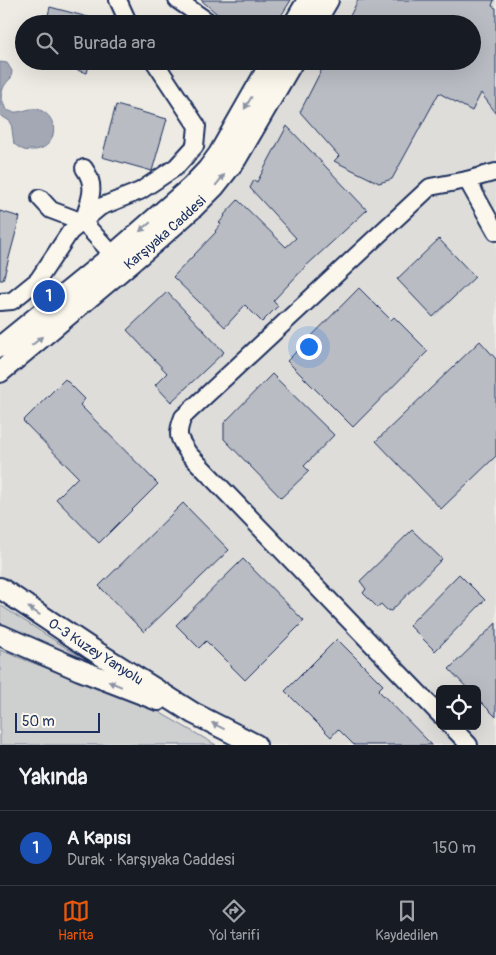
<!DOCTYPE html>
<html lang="tr">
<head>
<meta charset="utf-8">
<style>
  :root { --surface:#171b24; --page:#242831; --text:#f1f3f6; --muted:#9ea1a6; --line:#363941; --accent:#ea580c }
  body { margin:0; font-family:Pangolin,sans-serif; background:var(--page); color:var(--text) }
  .controls { position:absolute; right:15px; bottom:15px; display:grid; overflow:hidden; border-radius:8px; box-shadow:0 5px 20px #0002 }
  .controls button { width:45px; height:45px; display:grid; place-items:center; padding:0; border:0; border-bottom:1px solid var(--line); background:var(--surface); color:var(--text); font:25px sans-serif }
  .scale { position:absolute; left:15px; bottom:12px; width:85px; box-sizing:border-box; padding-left:5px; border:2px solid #1b2f5e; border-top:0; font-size:14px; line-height:18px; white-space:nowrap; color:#1b2f5e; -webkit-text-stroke:4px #fbf7ec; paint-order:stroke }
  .you { position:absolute; left:308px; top:346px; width:18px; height:18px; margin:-12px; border:4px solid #fff; border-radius:50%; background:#1a73e8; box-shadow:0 0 0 8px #1a73e833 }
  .badge { display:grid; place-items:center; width:32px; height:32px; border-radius:50%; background:var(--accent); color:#fff; font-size:16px; font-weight:700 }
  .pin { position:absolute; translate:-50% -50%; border:2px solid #fff; box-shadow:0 1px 5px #0006 }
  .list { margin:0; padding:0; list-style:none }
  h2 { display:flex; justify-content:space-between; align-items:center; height:65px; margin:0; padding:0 20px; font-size:21px }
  h2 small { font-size:16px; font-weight:400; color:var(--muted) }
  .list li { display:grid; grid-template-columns:32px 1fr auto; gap:15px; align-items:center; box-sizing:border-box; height:75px; padding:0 20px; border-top:1px solid var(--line) }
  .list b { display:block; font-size:19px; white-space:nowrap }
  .list p { margin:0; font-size:16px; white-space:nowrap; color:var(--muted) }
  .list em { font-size:16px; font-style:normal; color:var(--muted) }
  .icon { flex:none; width:28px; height:28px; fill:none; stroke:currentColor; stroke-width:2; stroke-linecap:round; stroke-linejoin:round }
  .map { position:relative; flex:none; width:496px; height:745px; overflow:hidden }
  .search { position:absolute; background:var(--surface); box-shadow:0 5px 20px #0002; left:15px; right:15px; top:15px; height:55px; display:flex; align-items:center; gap:12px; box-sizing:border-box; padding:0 18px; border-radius:28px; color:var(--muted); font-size:19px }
  .sheet { height:140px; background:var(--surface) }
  nav { display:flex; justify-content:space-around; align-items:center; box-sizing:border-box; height:70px; border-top:1px solid var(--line); background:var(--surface); font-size:14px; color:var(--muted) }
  nav a { display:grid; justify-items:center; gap:2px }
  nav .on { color:var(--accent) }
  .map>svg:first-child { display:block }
  .built { fill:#deddda; fill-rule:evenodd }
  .green { fill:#cecfcf; stroke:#747f96 }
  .water { fill:#a3a8b4; stroke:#6d7892 }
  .building { fill:#b9bcc3; stroke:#1b2f5e }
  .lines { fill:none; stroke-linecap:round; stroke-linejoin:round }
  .minor-casing { stroke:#1b2f5e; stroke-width:20 }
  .major-casing { stroke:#1b2f5e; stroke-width:24 }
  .minor { stroke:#fbf7ec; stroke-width:16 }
  .major { stroke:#fbf7ec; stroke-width:20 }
  .oneway { fill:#8b93a5 }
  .labels { text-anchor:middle; stroke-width:4; stroke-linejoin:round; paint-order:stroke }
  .street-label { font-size:14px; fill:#1b2f5e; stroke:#fbf7ec }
</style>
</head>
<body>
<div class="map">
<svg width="496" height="745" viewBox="0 0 496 745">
  <rect width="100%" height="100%" fill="#eeebe4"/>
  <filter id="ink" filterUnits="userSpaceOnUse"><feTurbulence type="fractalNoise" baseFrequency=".02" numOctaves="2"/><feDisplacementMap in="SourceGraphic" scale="10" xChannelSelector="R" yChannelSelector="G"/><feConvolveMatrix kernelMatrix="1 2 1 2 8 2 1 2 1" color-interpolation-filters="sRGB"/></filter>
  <g filter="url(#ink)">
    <path class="built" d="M337 0H496V745H271L217 717 0 579V379L201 211 235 176 263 133 303 61H472V24H323ZM440 689H477V726H440Z"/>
    <g class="green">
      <path d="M0 605 111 677 0 629Z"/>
      <path d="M0 650 159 712 216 745H0Z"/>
    </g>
    <path class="water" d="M0 62 7 63 12 71 11 78C0 88 0 96 6 110 8 110 11 112 13 112 23 113 31 106 40 110 62 119 56 151 32 150 29 150 27 151 24 150 21 149 17 146 14 144L11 122 0 115Z"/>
    <g class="building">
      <path d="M201 0H291L276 24H234L222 18Z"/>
      <path d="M358 0H494L492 6 496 8V113L481 93 472 111 439 93 392 179 379 183 334 161 339 156 300 112 326 61H472V24H346Z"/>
      <path d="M50 7 103 21 102 24H46Z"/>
      <path d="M56 61H90L87 73 56 64Z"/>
      <path d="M116 105 167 119 152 171 102 157Z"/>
      <path d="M287 126 367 210 306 266 273 301 278 306 262 322 245 305 225 327 173 277 216 232 215 231 221 224 219 223 225 216 224 215 238 200 286 247 296 238 250 188 254 180 257 182Z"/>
      <path d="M0 211 20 217 3 280H0Z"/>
      <path d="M439 239 475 277 433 317 397 279Z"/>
      <path d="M359 288 391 320 394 317 428 351 353 427 287 361Z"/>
      <path d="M167 292 224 352 171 402 155 385 167 373 127 330Z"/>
      <path d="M480 341 496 359V456L441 509 376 441Z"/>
      <path d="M272 374 334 435 304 466 309 471 281 498 224 439V423Z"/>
      <path d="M65 379 85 399 80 405 158 484 99 543 56 499 78 477 23 421Z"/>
      <path d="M183 503 229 550 144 632 99 586Z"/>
      <path d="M412 530 442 559 391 611 387 610 381 604 377 607 363 593 366 589 360 581Z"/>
      <path d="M243 559 304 621 245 680 206 641 199 648 176 625Z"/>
      <path d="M459 574 485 600 435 651 409 625Z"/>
      <path d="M496 623V717L477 698V689H468L449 669Z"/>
      <path d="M337 639 383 685 378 690 432 745H354L338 729 331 737 285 691Z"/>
    </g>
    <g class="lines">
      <defs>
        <g id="minor">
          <path d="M118 0 129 24"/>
          <path d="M177 0 212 24"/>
          <path d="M496 172 467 180 496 232"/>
          <path d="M40 198 51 210 83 222 113 255 117 266"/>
          <path d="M83 222C89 201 98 187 84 168"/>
          <path d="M0 302 12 301 38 280 70 232 100 207 140 191 176 167 195 146 197 126 154 61"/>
          <path d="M440 715 189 454C178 438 176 435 183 417L430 187 467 180"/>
          <path d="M451 726 469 745"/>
        </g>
        <g id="major">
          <path d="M294 24 308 0"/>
          <path d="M314 24 328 0"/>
          <path d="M0 347 113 255 191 187 208 169 219 154 272 61"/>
          <path id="s1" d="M0 372 155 242 193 208 214 187 236 159 293 61"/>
          <path id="s2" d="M0 588 90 648 193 713 256 745"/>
          <path d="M0 635 80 670 158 700"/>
        </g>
      </defs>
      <use href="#minor" class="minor-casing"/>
      <use href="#major" class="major-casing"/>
      <use href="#minor" class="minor"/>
      <use href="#major" class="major"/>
    </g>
    <defs><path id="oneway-solid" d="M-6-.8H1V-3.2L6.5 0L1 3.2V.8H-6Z" transform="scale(1.25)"/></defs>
    <g class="oneway">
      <use href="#oneway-solid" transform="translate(248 103) rotate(120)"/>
      <use href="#oneway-solid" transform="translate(220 180) rotate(-51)"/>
      <use href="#oneway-solid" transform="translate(145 227) rotate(140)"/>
      <use href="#oneway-solid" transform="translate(37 341) rotate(-40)"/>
      <use href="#oneway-solid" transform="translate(34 611) rotate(-147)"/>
      <use href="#oneway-solid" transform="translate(115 684) rotate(-158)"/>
      <use href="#oneway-solid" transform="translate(218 726) rotate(-153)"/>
    </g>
  </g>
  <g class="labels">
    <g class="street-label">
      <text dy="5" stroke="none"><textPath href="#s1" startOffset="216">Karşıyaka Caddesi</textPath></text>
      <text dy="5" stroke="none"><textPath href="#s2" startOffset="115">O-3 Kuzey Yanyolu</textPath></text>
    </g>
  </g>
</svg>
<div class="controls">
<button><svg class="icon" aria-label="locate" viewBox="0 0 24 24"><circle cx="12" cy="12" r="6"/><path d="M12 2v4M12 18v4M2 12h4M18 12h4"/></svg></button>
</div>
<div class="scale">50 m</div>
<div class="you"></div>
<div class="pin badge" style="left:49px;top:296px;background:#1a4fb4">1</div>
<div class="search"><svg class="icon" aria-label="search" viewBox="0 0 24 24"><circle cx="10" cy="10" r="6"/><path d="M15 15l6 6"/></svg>Burada ara</div>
</div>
<section class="sheet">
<h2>Yakında<small></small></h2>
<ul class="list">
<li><span class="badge" style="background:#1a4fb4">1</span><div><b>A Kapısı</b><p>Durak · Karşıyaka Caddesi</p></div><em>150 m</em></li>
</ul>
</section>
<nav>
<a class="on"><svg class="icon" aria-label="map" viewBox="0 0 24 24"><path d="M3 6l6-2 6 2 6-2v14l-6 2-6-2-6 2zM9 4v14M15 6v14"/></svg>Harita</a>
<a><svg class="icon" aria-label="directions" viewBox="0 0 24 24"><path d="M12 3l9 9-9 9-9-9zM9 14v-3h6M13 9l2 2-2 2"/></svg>Yol tarifi</a>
<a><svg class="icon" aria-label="saved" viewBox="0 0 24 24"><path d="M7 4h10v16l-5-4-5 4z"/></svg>Kaydedilen</a>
</nav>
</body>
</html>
